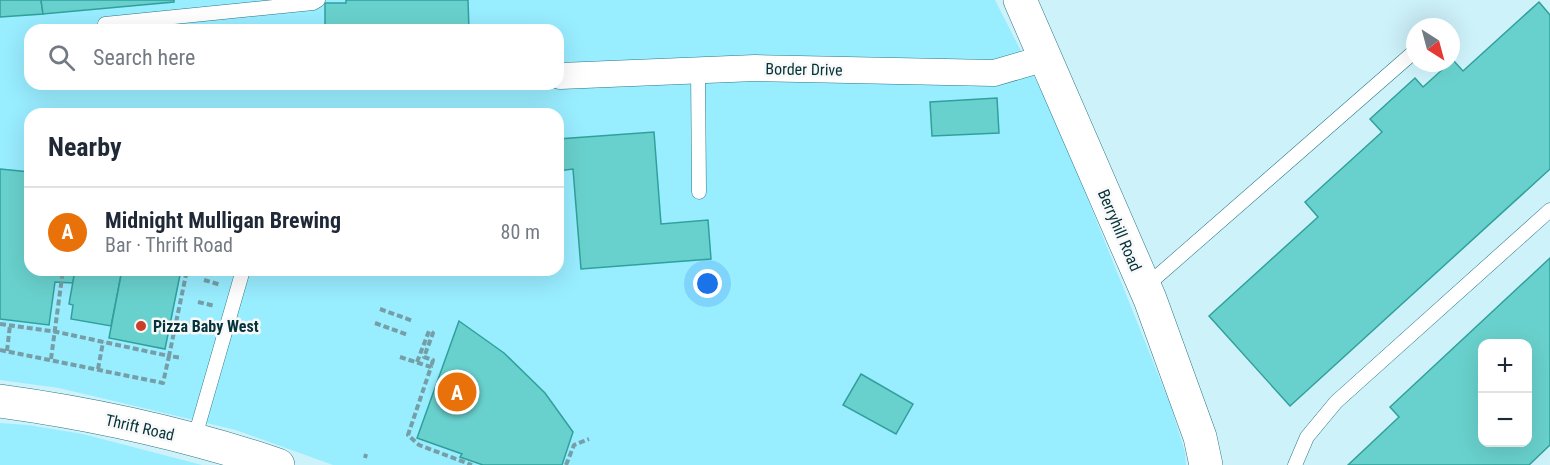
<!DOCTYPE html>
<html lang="en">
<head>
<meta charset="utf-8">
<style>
  :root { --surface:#fff; --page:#f6f6f7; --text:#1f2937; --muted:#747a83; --line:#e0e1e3; --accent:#cb3f29 }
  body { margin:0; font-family:"Roboto Condensed",sans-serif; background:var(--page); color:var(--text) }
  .controls { position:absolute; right:18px; bottom:18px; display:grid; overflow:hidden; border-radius:12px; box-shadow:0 6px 24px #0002 }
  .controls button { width:54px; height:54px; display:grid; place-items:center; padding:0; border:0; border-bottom:2px solid var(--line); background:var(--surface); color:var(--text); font:30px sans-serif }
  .compass { position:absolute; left:1406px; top:18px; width:54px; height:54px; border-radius:50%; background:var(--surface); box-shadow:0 6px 24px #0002; rotate:144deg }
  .you { position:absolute; left:708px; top:284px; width:21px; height:21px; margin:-15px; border:4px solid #fff; border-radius:50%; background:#1a73e8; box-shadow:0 0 0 9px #1a73e833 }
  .badge { display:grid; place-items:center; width:39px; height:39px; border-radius:50%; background:var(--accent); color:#fff; font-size:20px; font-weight:700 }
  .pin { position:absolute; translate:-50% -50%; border:3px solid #fff; box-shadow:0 2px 6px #0006 }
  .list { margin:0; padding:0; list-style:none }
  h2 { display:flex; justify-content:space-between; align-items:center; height:78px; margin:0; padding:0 24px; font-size:26px }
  h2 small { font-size:20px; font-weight:400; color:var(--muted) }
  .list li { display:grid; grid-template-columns:39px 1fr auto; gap:18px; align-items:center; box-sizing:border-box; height:90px; padding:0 24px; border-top:2px solid var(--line) }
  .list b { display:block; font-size:22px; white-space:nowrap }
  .list p { margin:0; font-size:20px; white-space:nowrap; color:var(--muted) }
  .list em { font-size:20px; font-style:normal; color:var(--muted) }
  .icon { flex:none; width:33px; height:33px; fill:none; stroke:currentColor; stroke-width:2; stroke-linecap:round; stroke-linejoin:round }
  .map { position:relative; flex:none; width:1550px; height:465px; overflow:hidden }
  .search { position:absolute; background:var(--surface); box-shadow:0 6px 24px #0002; left:24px; top:24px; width:540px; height:66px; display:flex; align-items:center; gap:15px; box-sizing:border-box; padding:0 21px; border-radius:18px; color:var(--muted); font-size:22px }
  .panel { position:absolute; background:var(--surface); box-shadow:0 6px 24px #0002; left:24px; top:108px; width:540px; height:168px; border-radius:18px }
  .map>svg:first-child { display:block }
  .built { fill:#98edff; fill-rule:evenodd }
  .building { fill:#69d1cd; stroke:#31a09c; stroke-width:1.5; fill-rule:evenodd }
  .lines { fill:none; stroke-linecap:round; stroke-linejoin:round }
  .lane-casing { stroke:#297886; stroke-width:15 }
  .street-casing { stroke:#297886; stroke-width:27 }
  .secondary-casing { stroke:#297886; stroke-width:34 }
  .path { stroke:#769ea6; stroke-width:4; stroke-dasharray:6 3; stroke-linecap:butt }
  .lane { stroke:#fff; stroke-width:14 }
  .street { stroke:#fff; stroke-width:26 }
  .secondary { stroke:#fff; stroke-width:33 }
  .poi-dot { fill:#cb3f29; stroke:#f8f8f8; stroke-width:2 }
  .labels { text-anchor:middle; stroke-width:5; stroke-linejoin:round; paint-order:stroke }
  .street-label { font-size:16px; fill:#05333b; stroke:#f8f8f8 }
  .poi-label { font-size:16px; font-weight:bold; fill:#05333b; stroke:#f8f8f8; text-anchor:start }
</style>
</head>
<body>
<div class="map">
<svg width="1550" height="465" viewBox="0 0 1550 465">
  <rect width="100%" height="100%" fill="#cef2fa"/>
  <g class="built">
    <path d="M0 0H995L1056 120 1170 404 1185 452 1186 465H333L236 430 59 388 0 380ZM30 30H558V84H30ZM30 114H558V270H30Z"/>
    <path d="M0 423 28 425 83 434 202 465H0Z"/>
  </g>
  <g class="building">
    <path d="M0 0H41L43 14 0 17Z"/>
    <path d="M41 0H174V2L43 14Z"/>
    <path d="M346 0H468L469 30H325V3H346Z"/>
    <path d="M1539 2 1550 15V169L1290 406 1209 316 1318 217 1305 202 1382 132 1370 119 1415 78 1423 87 1453 60 1463 71Z"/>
    <path d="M997 98 999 133 932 136 930 102Z"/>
    <path d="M654 132 661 224 708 220 711 259 581 269 573 169 558 171V139Z"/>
    <path d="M0 169 30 172V270H75L73 283 55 282 49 325 0 319Z"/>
    <path d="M1550 258V445L1529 465H1348L1399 417 1390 407ZM1482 344H1528V442H1482Z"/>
    <path d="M75 270H122L111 326 71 319 73 305 69 304Z"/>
    <path d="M122 270H181L165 349 109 338Z"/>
    <path d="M459 321 504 353 545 393 573 432 562 465H483L460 457 462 454 417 438Z"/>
    <path d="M861 374 913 404 896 434 843 405Z"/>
  </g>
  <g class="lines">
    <defs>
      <g id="lane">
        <path d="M105 24 313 3 318 0"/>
        <path d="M698 70 699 192"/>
        <path d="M1145 287 1415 51"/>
        <path d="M194 440 243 270"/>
        <path d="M1295 465 1307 437 1336 402 1550 210"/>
      </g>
      <path id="street" d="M560 76 755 68 994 73 1046 58"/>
      <g id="secondary">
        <path d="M1020 0 1150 299 1200 437 1206 465"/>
        <path d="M0 401C95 414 187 434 278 465"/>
      </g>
    </defs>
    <use href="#lane" class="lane-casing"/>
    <use href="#street" class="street-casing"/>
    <use href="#secondary" class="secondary-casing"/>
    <g class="path">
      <path d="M204 280 221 285"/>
      <path d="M198 302 215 306"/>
      <path d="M380 309 413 321"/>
      <path d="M193 322 209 326"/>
      <path d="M375 323 408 335"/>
      <path d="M0 324 57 332 169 356 187 270"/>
      <path d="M0 350 163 383 169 356 182 358"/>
      <path d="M7 351 10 325"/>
      <path d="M400 357 431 367 408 435 419 445 472 465"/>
      <path d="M51 359 63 270"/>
      <path d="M417 362 429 331 433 333 424 357 433 360 431 367"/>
      <path d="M98 369 103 342"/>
      <path d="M365 458 366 454"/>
      <path d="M566 465 574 445 589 439"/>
    </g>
    <use href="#lane" class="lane"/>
    <use href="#street" class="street"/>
    <use href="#secondary" class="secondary"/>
  </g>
  <circle class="poi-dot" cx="141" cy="326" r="6"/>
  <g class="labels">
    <g class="street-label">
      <text transform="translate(804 69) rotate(1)" y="6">Border Drive</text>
      <text transform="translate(1120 230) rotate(67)" y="6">Berryhill Road</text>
      <text transform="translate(140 427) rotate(13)" y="6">Thrift Road</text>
    </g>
    <g class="poi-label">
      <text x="153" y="332">Pizza Baby West</text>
    </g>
  </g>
</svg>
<div class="controls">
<button>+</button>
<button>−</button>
</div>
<svg class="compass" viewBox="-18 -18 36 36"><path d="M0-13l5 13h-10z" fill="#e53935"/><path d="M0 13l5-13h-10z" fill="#747a83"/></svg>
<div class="you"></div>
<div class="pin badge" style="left:457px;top:392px;background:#e8710a">A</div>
<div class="search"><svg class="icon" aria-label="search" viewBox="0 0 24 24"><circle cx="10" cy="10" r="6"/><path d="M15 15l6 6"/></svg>Search here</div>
<section class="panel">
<h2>Nearby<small></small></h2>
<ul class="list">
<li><span class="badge" style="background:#e8710a">A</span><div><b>Midnight Mulligan Brewing</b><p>Bar · Thrift Road</p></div><em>80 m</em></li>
</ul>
</section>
</div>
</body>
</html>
